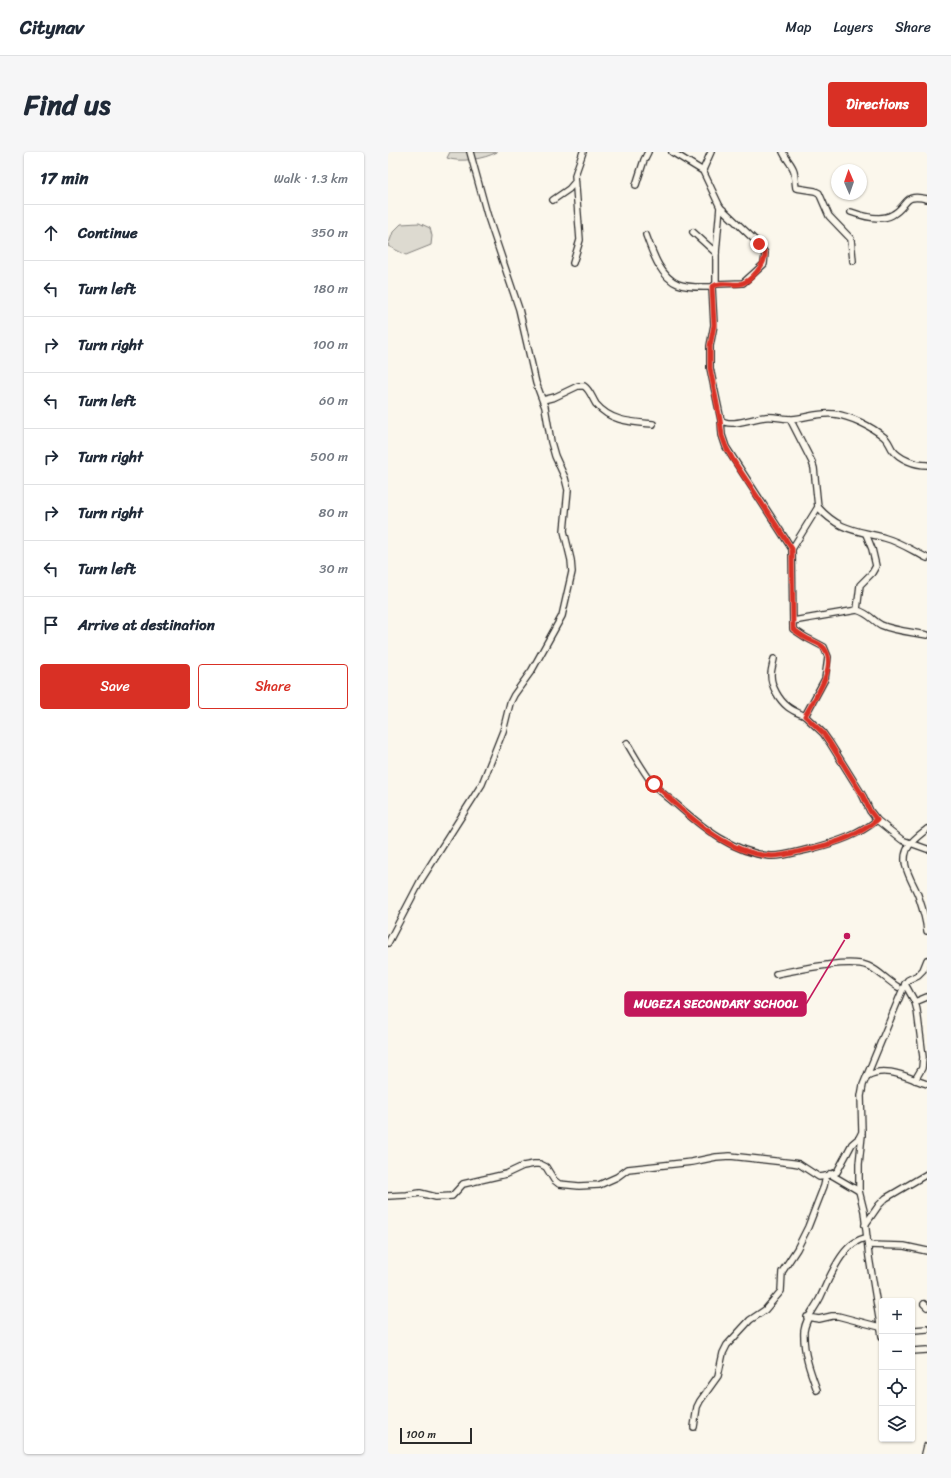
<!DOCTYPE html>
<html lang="en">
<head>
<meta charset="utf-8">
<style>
  :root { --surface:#fff; --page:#f6f6f7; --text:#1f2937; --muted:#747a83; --line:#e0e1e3; --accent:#d93025 }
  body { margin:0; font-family:Sriracha,sans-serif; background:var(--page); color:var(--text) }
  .controls { position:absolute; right:12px; bottom:12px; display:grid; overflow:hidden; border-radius:4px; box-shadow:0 1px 3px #0004 }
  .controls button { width:36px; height:36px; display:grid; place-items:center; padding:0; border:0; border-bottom:1px solid var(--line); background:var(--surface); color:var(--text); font:20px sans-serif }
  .compass { position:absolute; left:443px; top:12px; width:36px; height:36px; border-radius:50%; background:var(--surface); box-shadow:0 1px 3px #0004; rotate:358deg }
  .scale { position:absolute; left:12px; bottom:10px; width:72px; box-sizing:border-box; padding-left:4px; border:2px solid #2b2b2b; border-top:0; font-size:11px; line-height:14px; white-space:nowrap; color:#2b2b2b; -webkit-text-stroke:3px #fbf7ec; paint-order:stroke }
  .stop { position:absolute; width:12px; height:12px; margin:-9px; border:3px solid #d93025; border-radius:50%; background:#fff }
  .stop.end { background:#d93025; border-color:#fff; box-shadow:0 1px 4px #0008 }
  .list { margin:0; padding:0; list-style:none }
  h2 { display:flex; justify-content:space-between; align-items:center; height:52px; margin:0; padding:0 16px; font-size:17px }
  h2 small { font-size:13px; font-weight:400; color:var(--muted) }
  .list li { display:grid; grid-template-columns:26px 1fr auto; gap:12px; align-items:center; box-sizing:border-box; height:56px; padding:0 16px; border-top:1px solid var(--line) }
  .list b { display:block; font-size:15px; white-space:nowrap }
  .list em { font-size:13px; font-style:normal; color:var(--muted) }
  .actions { display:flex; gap:8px; padding:12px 16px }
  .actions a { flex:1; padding:9px 0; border:1px solid var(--accent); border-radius:4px; text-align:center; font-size:14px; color:var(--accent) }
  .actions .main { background:var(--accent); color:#fff }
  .icon { flex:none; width:22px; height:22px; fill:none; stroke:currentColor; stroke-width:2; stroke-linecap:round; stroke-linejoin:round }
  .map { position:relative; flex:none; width:539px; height:1302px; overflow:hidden; border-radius:4px }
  header { display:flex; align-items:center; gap:24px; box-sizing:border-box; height:56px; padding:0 20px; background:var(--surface); border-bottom:1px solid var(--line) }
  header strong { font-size:19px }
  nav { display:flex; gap:22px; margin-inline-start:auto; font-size:14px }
  .intro { display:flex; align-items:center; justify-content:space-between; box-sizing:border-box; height:96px; padding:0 24px }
  h1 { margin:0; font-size:28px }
  .button { padding:10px 18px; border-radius:4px; background:var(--accent); color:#fff; font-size:14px; font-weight:700 }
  main { display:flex; gap:24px; padding:0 24px }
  aside { flex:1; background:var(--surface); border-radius:4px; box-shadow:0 1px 3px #0004 }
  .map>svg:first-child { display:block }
  .green { fill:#dddad0; stroke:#84827e }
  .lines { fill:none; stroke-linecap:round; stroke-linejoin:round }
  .minor-casing { stroke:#2b2b2b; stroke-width:8 }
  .minor { stroke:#fbf7ec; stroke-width:5.5 }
  .route { stroke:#d93025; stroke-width:5 }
  .leader { fill:none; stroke:#c2185b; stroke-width:1.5 }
  .callout-dot { fill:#c2185b; stroke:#fbf7ec; stroke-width:1.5 }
  .callout { fill:#c2185b; stroke:#c2185b; stroke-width:1.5 }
  .callout-label { font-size:12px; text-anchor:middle; font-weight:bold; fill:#fff }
</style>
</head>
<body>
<header>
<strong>Citynav</strong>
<nav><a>Map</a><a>Layers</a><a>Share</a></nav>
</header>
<div class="intro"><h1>Find us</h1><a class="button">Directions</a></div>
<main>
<aside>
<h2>17 min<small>Walk · 1.3 km</small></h2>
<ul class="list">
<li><svg class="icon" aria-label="ahead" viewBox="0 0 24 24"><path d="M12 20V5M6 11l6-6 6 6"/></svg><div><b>Continue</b></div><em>350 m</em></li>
<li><svg class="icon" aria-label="left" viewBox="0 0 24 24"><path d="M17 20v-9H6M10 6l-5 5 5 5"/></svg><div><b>Turn left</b></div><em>180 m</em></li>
<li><svg class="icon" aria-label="right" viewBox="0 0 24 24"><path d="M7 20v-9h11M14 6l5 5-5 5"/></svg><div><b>Turn right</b></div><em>100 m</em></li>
<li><svg class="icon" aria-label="left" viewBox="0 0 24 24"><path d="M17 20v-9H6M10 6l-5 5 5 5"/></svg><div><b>Turn left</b></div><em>60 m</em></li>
<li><svg class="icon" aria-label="right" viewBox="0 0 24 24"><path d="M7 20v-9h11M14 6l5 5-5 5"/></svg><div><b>Turn right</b></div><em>500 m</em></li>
<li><svg class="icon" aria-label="right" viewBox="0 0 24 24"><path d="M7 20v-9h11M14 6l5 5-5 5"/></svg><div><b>Turn right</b></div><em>80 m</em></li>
<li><svg class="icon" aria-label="left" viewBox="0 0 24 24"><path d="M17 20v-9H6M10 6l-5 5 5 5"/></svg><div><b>Turn left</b></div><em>30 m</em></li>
<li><svg class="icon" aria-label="arrive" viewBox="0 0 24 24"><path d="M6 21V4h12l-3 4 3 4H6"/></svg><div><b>Arrive at destination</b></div></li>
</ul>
<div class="actions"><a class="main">Save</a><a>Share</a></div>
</aside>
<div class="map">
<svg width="539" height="1302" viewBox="0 0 539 1302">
  <rect width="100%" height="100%" fill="#fbf7ec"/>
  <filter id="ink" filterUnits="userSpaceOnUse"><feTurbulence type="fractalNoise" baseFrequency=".025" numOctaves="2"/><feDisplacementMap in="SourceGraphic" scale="8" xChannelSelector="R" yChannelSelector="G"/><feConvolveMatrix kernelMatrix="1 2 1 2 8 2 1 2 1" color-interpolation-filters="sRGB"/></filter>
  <g filter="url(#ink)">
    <g class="green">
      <path d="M62 0H109C97 7 71 11 59 6Z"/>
      <path d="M31 71 42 76 44 84 43 93 18 103 0 94 5 80 13 72Z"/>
    </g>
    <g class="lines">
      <defs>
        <g id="minor">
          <path d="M284 0 315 19 332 55 371 92 377 101 376 112 355 131 328 132"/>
          <path d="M395 0C398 7 404 12 406 19 407 25 407 30 408 36L427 39 431 41 441 64 463 87 465 109"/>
          <path d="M315 18 323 0"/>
          <path d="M248 33 256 8 260 0"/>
          <path d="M165 48 181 37 187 30"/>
          <path d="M463 60C474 64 493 69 504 63 521 54 514 41 539 47"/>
          <path d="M305 80 328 101"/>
          <path d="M258 83C264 99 272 125 290 132 300 136 313 135 324 135L328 132V101L332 55"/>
          <path d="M185 111 192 88 187 23 195 0"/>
          <path d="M324 135 326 173 322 194V216L333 268C342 276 365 266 377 265 386 264 395 267 404 267 418 266 431 260 446 262 462 264 483 274 496 285 500 288 501 292 504 297 511 307 527 313 539 313"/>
          <path d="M155 248 167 245 190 234H196C202 238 204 246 208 252 223 270 244 270 265 272"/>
          <path d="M402 267 424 310 426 316 430 355 404 397 405 477 417 485 436 495 440 505 437 527 417 564 435 581 442 591 475 644 482 659 489 668 514 688 539 697"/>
          <path d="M333 268 334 283 338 295 404 397"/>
          <path d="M430 355C451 379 469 378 497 386 512 390 525 399 539 406"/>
          <path d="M469 458 472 433 484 421 488 414 484 397 478 382"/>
          <path d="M405 469 469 458C482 462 484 468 493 473 507 479 524 480 539 483"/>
          <path d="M386 507C385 512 383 518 383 523 383 534 391 548 400 555 405 559 411 561 417 564"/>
          <path d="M239 591C247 605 255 619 265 632 271 639 280 645 288 652 315 676 344 700 382 704 396 705 412 699 426 696 449 690 471 683 489 668"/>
          <path d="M539 677C533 682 525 687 521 694 510 710 524 728 530 743 534 755 538 766 539 779"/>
          <path d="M0 791 33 728 94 632 115 579 122 551 126 543 144 518 174 464 184 420 183 408 176 379 180 338 177 326 167 304 163 290 157 255 148 231 131 157 99 62 82 0"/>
          <path d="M388 822C409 818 461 806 480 814 490 818 500 829 510 835"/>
          <path d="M517 832 527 850 529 858 535 905 534 916 527 928"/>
          <path d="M527 850 539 845"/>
          <path d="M479 924C498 913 520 926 539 932"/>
          <path d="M474 983 471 1012V1039L476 1059 481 1105 494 1184"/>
          <path d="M442 1022 471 1039"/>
          <path d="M0 1044 19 1043 32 1041 48 1045 64 1044 75 1032 118 1022 135 1014 146 1012H152L158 1015 166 1028 171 1032 191 1034 211 1033 229 1025 240 1017 304 1010 328 1005 342 1004 405 1011 411 1012 431 1025 439 1024 449 1020 464 992 471 986 474 980 473 944 475 933 487 904 517 832 520 828 530 823 535 818 539 808"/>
          <path d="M477 1073 491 1053 498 1046 539 1022"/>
          <path d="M480 1093 516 1094 539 1099"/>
          <path d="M536 1152 539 1155"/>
          <path d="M419 1165 431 1167 444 1164H450L492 1175"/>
          <path d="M526 1178 539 1177"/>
          <path d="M524 1199 539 1198"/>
          <path d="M429 1238C422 1219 415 1200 416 1179 418 1165 426 1158 432 1146 441 1127 455 1088 479 1086"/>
          <path d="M306 1275 309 1255 312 1249 330 1224 335 1201 339 1193 362 1168 377 1158 393 1139 394 1120 409 1097 420 1075 436 1034 438 1024"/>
          <path d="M537 1302 539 1294"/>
        </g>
      </defs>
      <use href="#minor" class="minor-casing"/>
      <use href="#minor" class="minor"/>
    </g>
  </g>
  <g class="lines" filter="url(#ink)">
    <path class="route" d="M266 632C299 662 336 702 384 704 398 704 412 699 426 696 449 691 471 683 489 668L482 659 475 644 442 591 435 581 417 564C425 549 451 513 436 496 432 491 423 489 418 486 413 483 409 480 405 477L404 397 345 308 338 295 334 284 332 268 322 216V194L326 173 324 135C332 129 343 133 352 132 363 130 378 111 377 101L371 92"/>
  </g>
  <path class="leader" d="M459 784L418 852"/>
  <circle class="callout-dot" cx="459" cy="784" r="4"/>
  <rect class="callout" x="237" y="840" width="181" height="24" rx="4"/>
  <g class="callout-label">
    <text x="328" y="856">MUGEZA SECONDARY SCHOOL</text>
  </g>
</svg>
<div class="controls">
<button>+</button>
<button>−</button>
<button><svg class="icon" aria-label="locate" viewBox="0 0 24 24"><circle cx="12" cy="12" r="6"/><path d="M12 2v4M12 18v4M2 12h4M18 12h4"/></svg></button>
<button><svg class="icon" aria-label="layers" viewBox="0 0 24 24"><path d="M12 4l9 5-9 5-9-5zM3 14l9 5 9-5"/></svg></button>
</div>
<svg class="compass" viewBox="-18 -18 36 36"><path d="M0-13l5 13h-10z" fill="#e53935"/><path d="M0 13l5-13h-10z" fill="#747a83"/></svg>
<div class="scale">100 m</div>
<div class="stop" style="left:266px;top:632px"></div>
<div class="stop end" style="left:371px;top:92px"></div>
</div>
</main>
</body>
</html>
